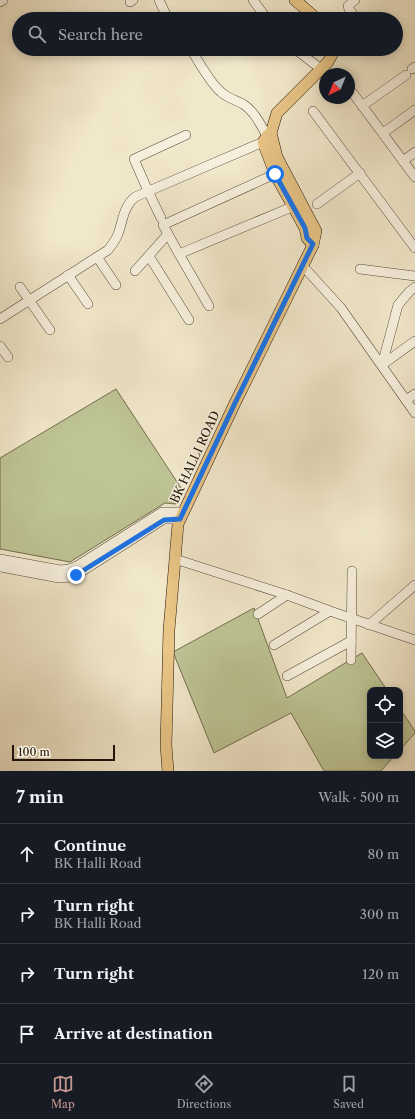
<!DOCTYPE html>
<html lang="en">
<head>
<meta charset="utf-8">
<style>
  :root { --surface:#171b24; --page:#242831; --text:#f1f3f6; --muted:#9ea1a6; --line:#363941; --accent:#c59692 }
  body { margin:0; font-family:"Libre Caslon Text",serif; background:var(--page); color:var(--text) }
  .controls { position:absolute; right:12px; bottom:12px; display:grid; overflow:hidden; border-radius:8px; box-shadow:0 2px 10px #0003 }
  .controls button { width:36px; height:36px; display:grid; place-items:center; padding:0; border:0; border-bottom:1px solid var(--line); background:var(--surface); color:var(--text); font:20px sans-serif }
  .compass { position:absolute; left:319px; top:68px; width:36px; height:36px; border-radius:50%; background:var(--surface); box-shadow:0 2px 10px #0003; rotate:223deg }
  .scale { position:absolute; left:12px; bottom:10px; width:103px; box-sizing:border-box; padding-left:4px; border:2px solid #25160b; border-top:0; font-size:11px; line-height:14px; white-space:nowrap; color:#25160b; -webkit-text-stroke:3px #f6efdd; paint-order:stroke }
  .stop { position:absolute; width:12px; height:12px; margin:-9px; border:3px solid #1a73e8; border-radius:50%; background:#fff }
  .stop.end { background:#1a73e8; border-color:#fff; box-shadow:0 1px 4px #0008 }
  .list { margin:0; padding:0; list-style:none }
  h2 { display:flex; justify-content:space-between; align-items:center; height:52px; margin:0; padding:0 16px; font-size:17px }
  h2 small { font-size:13px; font-weight:400; color:var(--muted) }
  .list li { display:grid; grid-template-columns:26px 1fr auto; gap:12px; align-items:center; box-sizing:border-box; height:60px; padding:0 16px; border-top:1px solid var(--line) }
  .list b { display:block; font-size:15px; white-space:nowrap }
  .list p { margin:0; font-size:13px; white-space:nowrap; color:var(--muted) }
  .list em { font-size:13px; font-style:normal; color:var(--muted) }
  .icon { flex:none; width:22px; height:22px; fill:none; stroke:currentColor; stroke-width:2; stroke-linecap:round; stroke-linejoin:round }
  .map { position:relative; flex:none; width:415px; height:771px; overflow:hidden }
  .search { position:absolute; background:var(--surface); box-shadow:0 2px 10px #0003; left:12px; right:12px; top:12px; height:44px; display:flex; align-items:center; gap:10px; box-sizing:border-box; padding:0 14px; border-radius:22px; color:var(--muted); font-size:15px }
  .sheet { height:292px; background:var(--surface) }
  nav { display:flex; justify-content:space-around; align-items:center; box-sizing:border-box; height:56px; border-top:1px solid var(--line); background:var(--surface); font-size:11px; color:var(--muted) }
  nav a { display:grid; justify-items:center; gap:2px }
  nav .on { color:var(--accent) }
  .map>svg:first-child { display:block }
  .green { fill:#bec494; stroke:#726d50 }
  .lines { fill:none; stroke-linecap:round; stroke-linejoin:round }
  .minor-casing { stroke:#584a3b; stroke-width:10 }
  .major-casing { stroke:#25160b; stroke-width:12 }
  .minor { stroke:#f6efdd; stroke-width:9 }
  .major { stroke:#e8c485; stroke-width:11 }
  .route { stroke:#1a73e8; stroke-width:5 }
  .labels { text-anchor:middle; stroke-width:3; stroke-linejoin:round; paint-order:stroke }
  .street-label { font-size:12px; fill:#25160b; stroke:#f6efdd }
</style>
</head>
<body>
<div class="map">
<svg width="415" height="771" viewBox="0 0 415 771">
  <rect width="100%" height="100%" fill="#f1e7ca"/>
  <filter id="stains"><feTurbulence type="fractalNoise" baseFrequency=".005" numOctaves="4"/><feColorMatrix values="0 0 0 0 .2 0 0 0 0 .09 0 0 0 0 .02 0 0 0 .5 -.17"/></filter>
  <radialGradient id="worn" r=".72"><stop offset=".6" stop-color="#630" stop-opacity="0"/><stop offset="1" stop-color="#630" stop-opacity=".3"/></radialGradient>
  <g class="green">
    <path d="M116 389 183 491 176 504 165 503 70 562 0 549V458Z"/>
    <path d="M254 608 287 698 362 653 387 690H370V756H394L381 771H324L291 713 214 753 173 652Z"/>
    <path d="M400 709 415 731V733L400 750Z"/>
  </g>
  <g class="lines">
    <defs>
      <g id="minor">
        <path d="M159 0 168 19"/>
        <path d="M253 0 267 19"/>
        <path d="M0 2 3 0"/>
        <path d="M130 2 133 0"/>
        <path d="M353 19 355 17 349 9 348 6 355 0"/>
        <path d="M191 49C198 61 211 84 221 92 227 98 236 100 243 104 254 111 261 125 267 136"/>
        <path d="M295 49 321 69"/>
        <path d="M412 69 415 67"/>
        <path d="M349 88 415 177"/>
        <path d="M362 106 406 75"/>
        <path d="M313 111 415 248"/>
        <path d="M383 133 415 110"/>
        <path d="M403 161 415 152"/>
        <path d="M317 204 360 173"/>
        <path d="M161 218 148 191 134 159 186 135"/>
        <path d="M179 254 163 225 275 174"/>
        <path d="M149 256 189 320"/>
        <path d="M97 257 116 285"/>
        <path d="M302 265 341 308 415 413"/>
        <path d="M360 269 415 276"/>
        <path d="M135 271 168 234"/>
        <path d="M68 275 88 304"/>
        <path d="M20 287 50 330"/>
        <path d="M209 306 179 254 299 204"/>
        <path d="M0 319 108 250C112 245 116 240 118 234 123 221 123 207 135 197L263 142"/>
        <path d="M0 346 8 357"/>
        <path d="M382 365 398 305 409 292 415 287"/>
        <path d="M382 365 415 341"/>
        <path d="M406 400 415 394"/>
        <path d="M0 559 60 570 69 569 77 566 162 512H183"/>
        <path d="M175 559 287 595 330 611 415 640"/>
        <path d="M0 567 59 578 71 577 81 572 164 519H180"/>
        <path d="M258 614 287 595"/>
        <path d="M369 625 415 585"/>
        <path d="M274 645 330 611"/>
        <path d="M351 660 352 571"/>
        <path d="M287 676 351 641"/>
      </g>
      <g id="major">
        <path d="M295 0 317 19"/>
        <path d="M271 133 267 136 263 142 275 174 305 228 307 238 313 245"/>
        <path d="M168 771 166 745 169 630 178 524 235 403 313 245 316 231 277 157 271 133 277 113 328 62 335 49"/>
      </g>
    </defs>
    <use href="#minor" class="minor-casing"/>
    <use href="#major" class="major-casing"/>
    <use href="#minor" class="minor"/>
    <use href="#major" class="major"/>
  </g>
  <g class="lines">
    <path class="route" d="M76 575 164 520 180 519 235 403 313 244 307 238 305 228 275 174"/>
  </g>
  <g class="labels">
    <g class="street-label">
      <text transform="translate(195 457) rotate(-65)" y="4">BK HALLI ROAD</text>
    </g>
  </g>
  <rect width="100%" height="100%" filter="url(#stains)"/>
  <rect width="100%" height="100%" fill="url(#worn)"/>
</svg>
<div class="controls">
<button><svg class="icon" aria-label="locate" viewBox="0 0 24 24"><circle cx="12" cy="12" r="6"/><path d="M12 2v4M12 18v4M2 12h4M18 12h4"/></svg></button>
<button><svg class="icon" aria-label="layers" viewBox="0 0 24 24"><path d="M12 4l9 5-9 5-9-5zM3 14l9 5 9-5"/></svg></button>
</div>
<svg class="compass" viewBox="-18 -18 36 36"><path d="M0-13l5 13h-10z" fill="#e53935"/><path d="M0 13l5-13h-10z" fill="#9ea1a6"/></svg>
<div class="scale">100 m</div>
<div class="stop" style="left:275px;top:174px"></div>
<div class="stop end" style="left:76px;top:575px"></div>
<div class="search"><svg class="icon" aria-label="search" viewBox="0 0 24 24"><circle cx="10" cy="10" r="6"/><path d="M15 15l6 6"/></svg>Search here</div>
</div>
<section class="sheet">
<h2>7 min<small>Walk · 500 m</small></h2>
<ul class="list">
<li><svg class="icon" aria-label="ahead" viewBox="0 0 24 24"><path d="M12 20V5M6 11l6-6 6 6"/></svg><div><b>Continue</b><p>BK Halli Road</p></div><em>80 m</em></li>
<li><svg class="icon" aria-label="right" viewBox="0 0 24 24"><path d="M7 20v-9h11M14 6l5 5-5 5"/></svg><div><b>Turn right</b><p>BK Halli Road</p></div><em>300 m</em></li>
<li><svg class="icon" aria-label="right" viewBox="0 0 24 24"><path d="M7 20v-9h11M14 6l5 5-5 5"/></svg><div><b>Turn right</b></div><em>120 m</em></li>
<li><svg class="icon" aria-label="arrive" viewBox="0 0 24 24"><path d="M6 21V4h12l-3 4 3 4H6"/></svg><div><b>Arrive at destination</b></div></li>
</ul>
</section>
<nav>
<a class="on"><svg class="icon" aria-label="map" viewBox="0 0 24 24"><path d="M3 6l6-2 6 2 6-2v14l-6 2-6-2-6 2zM9 4v14M15 6v14"/></svg>Map</a>
<a><svg class="icon" aria-label="directions" viewBox="0 0 24 24"><path d="M12 3l9 9-9 9-9-9zM9 14v-3h6M13 9l2 2-2 2"/></svg>Directions</a>
<a><svg class="icon" aria-label="saved" viewBox="0 0 24 24"><path d="M7 4h10v16l-5-4-5 4z"/></svg>Saved</a>
</nav>
</body>
</html>
